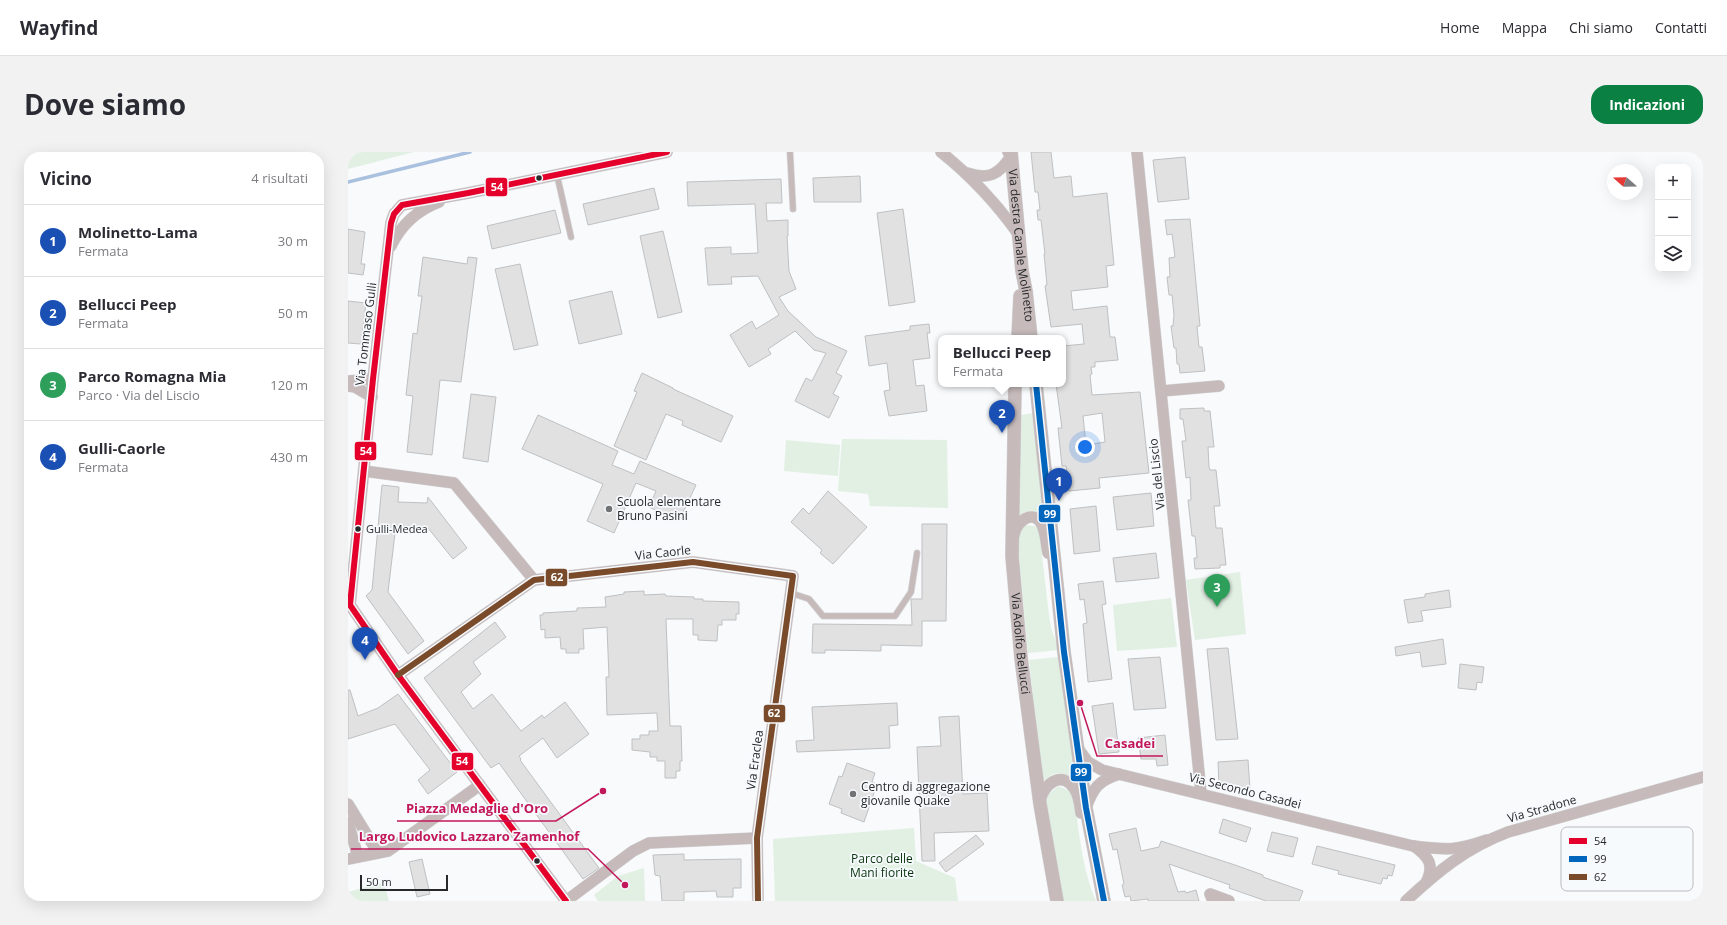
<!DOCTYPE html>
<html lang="it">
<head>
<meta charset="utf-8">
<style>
  :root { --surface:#fff; --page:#f2f2f3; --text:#2b2b33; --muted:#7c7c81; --line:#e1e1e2; --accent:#0b8043 }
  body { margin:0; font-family:"Open Sans",sans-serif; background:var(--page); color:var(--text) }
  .controls { position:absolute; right:12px; top:12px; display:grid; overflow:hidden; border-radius:8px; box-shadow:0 4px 16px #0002 }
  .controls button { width:36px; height:36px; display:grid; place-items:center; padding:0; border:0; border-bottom:1px solid var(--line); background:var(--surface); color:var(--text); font:20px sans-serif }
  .compass { position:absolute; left:1259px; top:12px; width:36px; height:36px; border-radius:50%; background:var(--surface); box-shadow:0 4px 16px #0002; rotate:290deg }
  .scale { position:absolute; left:12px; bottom:10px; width:88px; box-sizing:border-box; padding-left:4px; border:2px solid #28292a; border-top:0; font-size:11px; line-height:14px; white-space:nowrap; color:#28292a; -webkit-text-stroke:3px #f7fafd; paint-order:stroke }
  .you { position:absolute; left:737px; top:295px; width:14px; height:14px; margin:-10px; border:3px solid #fff; border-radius:50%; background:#1a73e8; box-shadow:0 0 0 6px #1a73e833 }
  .badge { display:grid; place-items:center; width:26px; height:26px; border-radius:50%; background:var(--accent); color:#fff; font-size:13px; font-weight:700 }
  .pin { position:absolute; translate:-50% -33px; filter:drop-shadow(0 1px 2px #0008) }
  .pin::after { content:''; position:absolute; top:21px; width:14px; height:12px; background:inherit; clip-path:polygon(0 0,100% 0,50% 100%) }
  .popup { position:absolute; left:590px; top:183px; width:128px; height:52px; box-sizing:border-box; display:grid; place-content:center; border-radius:8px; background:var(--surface); filter:drop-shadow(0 1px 3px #0005); font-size:13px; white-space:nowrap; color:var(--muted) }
  .popup b { font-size:15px; color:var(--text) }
  .popup::after { content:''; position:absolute; left:50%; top:100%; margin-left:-8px; border:8px solid transparent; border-top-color:var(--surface) }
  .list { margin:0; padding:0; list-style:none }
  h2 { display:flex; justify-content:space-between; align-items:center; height:52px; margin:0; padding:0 16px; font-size:17px }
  h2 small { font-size:13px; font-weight:400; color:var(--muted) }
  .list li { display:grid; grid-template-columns:26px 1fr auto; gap:12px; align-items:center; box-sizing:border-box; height:72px; padding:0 16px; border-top:1px solid var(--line) }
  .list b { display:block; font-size:15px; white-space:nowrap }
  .list p { margin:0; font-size:13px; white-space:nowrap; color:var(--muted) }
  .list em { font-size:13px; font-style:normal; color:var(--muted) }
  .icon { flex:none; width:22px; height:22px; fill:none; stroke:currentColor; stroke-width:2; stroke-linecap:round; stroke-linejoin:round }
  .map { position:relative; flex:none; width:1355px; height:749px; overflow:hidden; border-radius:16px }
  header { display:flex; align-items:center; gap:24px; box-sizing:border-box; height:56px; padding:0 20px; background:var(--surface); border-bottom:1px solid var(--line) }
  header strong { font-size:19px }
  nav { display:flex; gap:22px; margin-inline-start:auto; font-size:14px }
  .intro { display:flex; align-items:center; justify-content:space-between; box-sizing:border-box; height:96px; padding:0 24px }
  h1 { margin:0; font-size:28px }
  .button { padding:10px 18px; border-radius:16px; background:var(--accent); color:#fff; font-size:14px; font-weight:700 }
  main { display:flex; gap:24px; padding:0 24px }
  aside { flex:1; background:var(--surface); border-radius:16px; box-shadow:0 4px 16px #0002 }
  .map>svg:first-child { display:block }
  .green { fill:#e1f0e3 }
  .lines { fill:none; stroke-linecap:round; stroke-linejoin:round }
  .stream { stroke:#aac0df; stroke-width:3.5 }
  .building { fill:#e1e1e2; stroke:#bfc0c1; fill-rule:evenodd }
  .service-casing { stroke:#d3d4d5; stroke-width:7 }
  .minor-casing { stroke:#d3d4d5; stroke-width:12 }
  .tertiary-casing { stroke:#d3d4d5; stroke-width:14 }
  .service { stroke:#c6babb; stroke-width:5.5 }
  .minor { stroke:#c6babb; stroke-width:11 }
  .tertiary { stroke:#c6babb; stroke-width:13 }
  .bus-1-casing { stroke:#f7fafd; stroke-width:9 }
  .bus-2-casing { stroke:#f7fafd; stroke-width:9 }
  .bus-3-casing { stroke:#f7fafd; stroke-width:9 }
  .bus-1 { stroke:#e4002b; stroke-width:6 }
  .bus-2 { stroke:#0065bd; stroke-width:6 }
  .bus-3 { stroke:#7a4b2a; stroke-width:6 }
  .bus-dot { fill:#28292a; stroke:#f7fafd; stroke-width:1.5 }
  .poi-dot { fill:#717274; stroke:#f7fafd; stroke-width:1.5 }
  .labels { text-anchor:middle; stroke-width:3.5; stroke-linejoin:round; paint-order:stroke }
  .bus-label { font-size:11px; fill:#28292a; stroke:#f7fafd; text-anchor:start }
  .street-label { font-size:12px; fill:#28292a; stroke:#f7fafd }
  .poi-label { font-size:12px; fill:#28292a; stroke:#f7fafd; text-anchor:start }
  .park-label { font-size:12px; fill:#08340c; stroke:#f7fafd }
  .key { fill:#f7fafd; stroke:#b9bbbe; stroke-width:1 }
  .key-label { font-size:11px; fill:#28292a }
  .leader { fill:none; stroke:#c2185b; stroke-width:1.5 }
  .callout-dot { fill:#c2185b; stroke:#f7fafd; stroke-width:1.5 }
  .callout-label { font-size:13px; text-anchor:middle; font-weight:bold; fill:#c2185b; stroke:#f7fafd; stroke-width:3.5; stroke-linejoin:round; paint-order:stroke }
  .line-badge { stroke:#f7fafd; stroke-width:1.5 }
  .badge-label { font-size:11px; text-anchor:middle; font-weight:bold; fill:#fff }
</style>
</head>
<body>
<header>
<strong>Wayfind</strong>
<nav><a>Home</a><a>Mappa</a><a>Chi siamo</a><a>Contatti</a></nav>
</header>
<div class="intro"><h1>Dove siamo</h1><a class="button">Indicazioni</a></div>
<main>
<aside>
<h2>Vicino<small>4 risultati</small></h2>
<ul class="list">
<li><span class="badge" style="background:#1a4fb4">1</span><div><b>Molinetto-Lama</b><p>Fermata</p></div><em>30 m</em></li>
<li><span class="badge" style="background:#1a4fb4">2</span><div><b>Bellucci Peep</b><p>Fermata</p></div><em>50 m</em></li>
<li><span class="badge" style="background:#2e9e5b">3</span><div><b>Parco Romagna Mia</b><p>Parco · Via del Liscio</p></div><em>120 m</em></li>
<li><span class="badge" style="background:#1a4fb4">4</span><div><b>Gulli-Caorle</b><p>Fermata</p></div><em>430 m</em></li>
</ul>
</aside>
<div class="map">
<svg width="1355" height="749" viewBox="0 0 1355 749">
  <rect width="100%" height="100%" fill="#f8fafc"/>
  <g class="green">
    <path d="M0 0H66L0 17Z"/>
    <path d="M685 261 695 364 677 360 670 364 673 263Z"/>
    <path d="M494 287 599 288 600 356 522 354 520 342 490 339Z"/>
    <path d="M438 288 492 293 490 324 436 319Z"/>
    <path d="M677 373 687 374 691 379 701 463 703 476 711 498 680 501 669 381Z"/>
    <path d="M892 420 898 482 847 488 838 428Z"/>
    <path d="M823 446 829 495 769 499 765 453Z"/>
    <path d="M710 505 728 629C714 619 706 618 694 631L681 508Z"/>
    <path d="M710 634 722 639 726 645C731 679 734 717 748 749H715L698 652 700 643Z"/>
    <path d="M566 676 568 709 607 726 610 749H427L425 687Z"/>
    <path d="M296 716 297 749H250L246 743 270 724Z"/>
    <path d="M36 730 41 749H0V740Z"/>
  </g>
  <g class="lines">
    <path class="stream" d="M0 30 122 0"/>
  </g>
  <g class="building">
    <path d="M683 0H703L706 26 723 24 725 45 759 41 766 113 758 114 760 135 723 139 725 158 759 154 762 185H767L770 208 747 210V215H743L744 222 742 223 744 243 792 240 801 321 751 326 752 336 721 339 718 314H714L710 276H714L708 232H715V194L736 192 734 172 703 175 697 134 699 133 696 102H697L693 68H690L689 58H692L690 40H687ZM754 261 757 290 738 293 735 264Z"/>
    <path d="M837 5 841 47 810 50 805 8Z"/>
    <path d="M512 24 513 50H466L465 26Z"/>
    <path d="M433 27 434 51H418L419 69 440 68V84H439L441 119 448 137 431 145 440 159 468 185 499 199 488 221 494 224 485 242 491 245 481 266 447 249 458 226 464 229 478 201 466 198 447 179 420 197 423 202 401 215 382 183 404 169 408 177 431 163 410 124 383 125 384 132 360 133 357 96 383 95V102L410 101 407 52 340 54 339 30Z"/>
    <path d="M306 36 311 57 240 73 235 52Z"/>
    <path d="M555 57 567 150 541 154 529 61Z"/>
    <path d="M207 58 213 81 144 97 139 74Z"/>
    <path d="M842 67 852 174H849L851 195H854L857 219 832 221 831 212H829L828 196H826L823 174H825L826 163 824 143H821L819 125H822L821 106 827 105 824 82 819 83 817 68Z"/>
    <path d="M0 77 17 80 13 112H17L15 123 0 121Z"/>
    <path d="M315 79 334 160 310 166 292 84Z"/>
    <path d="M75 105 119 112 120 105 129 106 113 230 92 228 84 303 59 300 65 244 58 243 65 181 69 182 74 144H70Z"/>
    <path d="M172 112 190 193 166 198 147 117Z"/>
    <path d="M264 139 274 182 231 192 221 149Z"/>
    <path d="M0 149 18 151 13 192 0 191Z"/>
    <path d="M581 172 582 181H579L582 206 565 208 568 234 576 233 579 259 541 264 536 239 542 238 539 211 521 214 517 184 562 178V174Z"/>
    <path d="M294 221 325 236V237L385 264 373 290 334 273 335 269 318 262 298 308 266 294 289 240 286 239Z"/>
    <path d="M123 242 148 245 140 310 115 306Z"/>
    <path d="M856 256V259H862L866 295H860L861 315 862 318H868L872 354H866L868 376H874L878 413H872V416L847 417 846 406H849L848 393 847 384H844L840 348H843L842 325 838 326 834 289H838L835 267H832V257Z"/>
    <path d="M190 263 270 299 264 313 286 322 292 309 348 333 331 369 301 355 308 339 288 331 266 381 239 369 255 332 174 297Z"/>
    <path d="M34 333 51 335 50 350 79 351 80 345 119 396 105 407 80 376 48 373 40 440 76 489 60 502 18 444 24 438Z"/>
    <path d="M480 339 519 375 485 412 472 401 474 398 443 370 455 356 461 362Z"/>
    <path d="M803 341 806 374 769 378 765 345Z"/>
    <path d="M748 354 752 399 726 402 722 357Z"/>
    <path d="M574 372H599L598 469H574V494L533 493V499L477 498V501H464L465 472 564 473 563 447H574Z"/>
    <path d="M808 401 811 426 768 430 765 406Z"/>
    <path d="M755 429 758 452 754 453 764 527 740 530 735 472 739 471 736 447 732 448 730 432Z"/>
    <path d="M1101 438 1103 455 1073 459 1075 469 1060 471 1056 448 1077 445V442Z"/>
    <path d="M296 439V443L317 442 318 444 346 445V447H355V449L391 450V462H388V468H374V473H370L369 489 350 488V483H345V467H318L322 574H333L334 609H332V619H328V626H317V609H309V605H302V600L284 598V587H292V583H301V579H310L309 561 259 563 258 525H261L259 475 235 477 236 497H231V501H218V497H213L212 485 197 486V477L193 478 192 463H195V461L229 459V456L258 455 257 445 276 442V440Z"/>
    <path d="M147 470 158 485 125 510 133 522 113 540 125 557 144 542 173 579 194 563 196 566 217 550 241 582 209 606 195 586 171 604 173 607 172 608 251 716 235 727 151 611 143 616 76 526Z"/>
    <path d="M1095 487 1098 512 1074 515 1072 500 1048 504 1047 495Z"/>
    <path d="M880 496 890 587 868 588 859 497Z"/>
    <path d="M812 505 818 556 786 558 780 507Z"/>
    <path d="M1112 512 1136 515 1134 531 1129 530 1128 538 1110 536Z"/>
    <path d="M0 538H2L10 564 30 556 50 542 109 620 80 642 70 628 82 618 47 572 0 587Z"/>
    <path d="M549 551 550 573 541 574 542 596 449 600 448 589 466 588 464 555Z"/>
    <path d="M765 551 771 600 751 602 744 554Z"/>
    <path d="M611 564 615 642 639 641 641 679 586 681 587 709H574L569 595 593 594 591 565Z"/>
    <path d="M817 583 820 613 809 614 808 607H793L790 586Z"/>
    <path d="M900 608 902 637 871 633 870 610Z"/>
    <path d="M499 611 527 621 524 630 529 632 516 670 493 661 494 657 481 652 491 624 494 625Z"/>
    <path d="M875 667 903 676 898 690 871 681Z"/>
    <path d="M788 676 793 699 811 695 813 689 887 713 915 723V725L955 739 951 749H918L881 736 882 733 821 712 830 740 837 739 838 741 848 738 851 749H800V747L783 749 782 744 777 745 774 733 776 732 769 697 765 698 761 682Z"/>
    <path d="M924 680 950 686 945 705 919 699Z"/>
    <path d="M628 683 636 692 598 720 591 711Z"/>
    <path d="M969 694 1047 713 1044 724 1040 723 1039 727 1035 726 1033 732 990 722 991 719 964 712Z"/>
    <path d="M336 702V708L393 707V736H385V745H369L368 739 336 740V749H314L312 724 307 723 305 703Z"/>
    <path d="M74 707 82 742 69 745 61 710Z"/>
  </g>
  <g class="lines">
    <defs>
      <g id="service">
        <path d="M442 0 445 57"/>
        <path d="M209 23 223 85"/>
        <path d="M443 441 461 447 475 464H547L563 440 569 401"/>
      </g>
      <g id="minor">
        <path d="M593 0C623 24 649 52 671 83"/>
        <path d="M789 0 853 641"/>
        <path d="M619 21C640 28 651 23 663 4L660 0"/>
        <path d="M43 94C53 73 70 58 91 50"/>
        <path d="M0 229 25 227"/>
        <path d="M0 234 7 235 24 245"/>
        <path d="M814 239 871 234"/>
        <path d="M16 319 106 331 186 428"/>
        <path d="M666 383C668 369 686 356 694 373 698 381 698 392 700 401"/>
        <path d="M50 523 186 428 345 410 445 424 409 686 410 749"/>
        <path d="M729 595 740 610 754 618 1065 694C1098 698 1108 699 1139 688"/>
        <path d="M692 649C696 632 713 618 726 636 731 643 732 653 733 661"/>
        <path d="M0 652 30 701"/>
        <path d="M738 656C745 636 750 629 771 622"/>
        <path d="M0 670 10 705"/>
        <path d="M1066 694C1081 705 1087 713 1078 731"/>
        <path d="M0 707 40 699 132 633"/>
        <path d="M218 749 50 523 2 453 25 227 43 71 46 62 54 53 120 41 319 0"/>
        <path d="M218 749 285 699 301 691 409 686"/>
        <path d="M865 749 862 742 881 749"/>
        <path d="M1058 749C1090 719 1118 696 1160 680L1355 625"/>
      </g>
      <g id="tertiary">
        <path id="s1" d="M663 0 674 119 678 139 683 186"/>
        <path d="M670 186 672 144"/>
        <path id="s2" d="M667 232 664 404 673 506 692 652 709 749"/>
        <path d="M688 232 716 500 738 656 756 749"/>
      </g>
    </defs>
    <use href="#service" class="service-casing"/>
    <use href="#minor" class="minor-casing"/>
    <use href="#tertiary" class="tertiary-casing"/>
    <use href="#service" class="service"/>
    <use href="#minor" class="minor"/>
    <use href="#tertiary" class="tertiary"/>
    <defs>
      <path id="bus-1" d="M218 749 50 523 2 453 25 227 43 71 46 62 54 53 120 41 319 0"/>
      <path id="bus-2" d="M688 232 716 500 738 656 756 749"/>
      <path id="bus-3" d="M50 523 186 428 345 410 445 424 409 686 410 749"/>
    </defs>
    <use href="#bus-1" class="bus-1-casing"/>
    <use href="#bus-2" class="bus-2-casing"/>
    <use href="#bus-3" class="bus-3-casing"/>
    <use href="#bus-1" class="bus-1"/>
    <use href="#bus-2" class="bus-2"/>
    <use href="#bus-3" class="bus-3"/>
  </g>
  <g class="bus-dot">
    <circle cx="191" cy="26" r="3.5"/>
    <circle cx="10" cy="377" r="3.5"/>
    <circle cx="189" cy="709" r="3.5"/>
  </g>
  <g class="poi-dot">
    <circle cx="261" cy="357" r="4"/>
    <circle cx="505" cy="642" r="4"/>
  </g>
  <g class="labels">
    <g class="bus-label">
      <text x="18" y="381">Gulli-Medea</text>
    </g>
    <g class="street-label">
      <text dy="4" stroke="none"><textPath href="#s1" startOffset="94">Via destra Canale Molinetto</textPath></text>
      <text transform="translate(18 182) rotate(-83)" y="4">Via Tommaso Gulli</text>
      <text transform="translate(809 322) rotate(-96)" y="4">Via del Liscio</text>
      <text transform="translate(315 401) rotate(-6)" y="4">Via Caorle</text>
      <text dy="4" stroke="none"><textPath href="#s2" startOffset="260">Via Adolfo Bellucci</textPath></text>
      <text transform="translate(407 608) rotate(-82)" y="4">Via Eraclea</text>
      <text transform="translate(897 639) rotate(14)" y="4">Via Secondo Casadei</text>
      <text transform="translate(1194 657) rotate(-16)" y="4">Via Stradone</text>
    </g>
    <g class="poi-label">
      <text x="269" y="354">Scuola elementare<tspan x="269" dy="14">Bruno Pasini</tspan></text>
      <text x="513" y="639">Centro di aggregazione<tspan x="513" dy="14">giovanile Quake</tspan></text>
    </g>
    <g class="park-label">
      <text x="534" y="711">Parco delle<tspan x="534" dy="14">Mani fiorite</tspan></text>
    </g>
  </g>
  <rect x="1213" y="675" width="132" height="64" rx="6" class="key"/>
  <rect x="1221" y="686" width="18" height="6" fill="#e4002b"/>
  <rect x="1221" y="704" width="18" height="6" fill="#0065bd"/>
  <rect x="1221" y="722" width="18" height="6" fill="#7a4b2a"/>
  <g class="key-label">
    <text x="1246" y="693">54</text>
    <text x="1246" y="711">99</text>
    <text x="1246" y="729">62</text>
  </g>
  <path class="leader" d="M732 551L749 604H815M255 639L208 669H49M277 733L240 697H3"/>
  <g class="callout-dot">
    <circle cx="732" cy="551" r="4"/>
    <circle cx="255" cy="639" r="4"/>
    <circle cx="277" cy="733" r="4"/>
  </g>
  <g class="callout-label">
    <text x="782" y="596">Casadei</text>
    <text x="129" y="661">Piazza Medaglie d'Oro</text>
    <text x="121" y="689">Largo Ludovico Lazzaro Zamenhof</text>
  </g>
  <g class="line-badge">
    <rect x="137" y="25" width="23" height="20" rx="4" fill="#e4002b"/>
    <rect x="6" y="289" width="23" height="20" rx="4" fill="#e4002b"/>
    <rect x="690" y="352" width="23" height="19" rx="4" fill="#0065bd"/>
    <rect x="197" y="416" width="23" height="19" rx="4" fill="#7a4b2a"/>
    <rect x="415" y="552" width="23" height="19" rx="4" fill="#7a4b2a"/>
    <rect x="103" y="600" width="23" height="19" rx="4" fill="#e4002b"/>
    <rect x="722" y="611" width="22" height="19" rx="4" fill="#0065bd"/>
  </g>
  <g class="badge-label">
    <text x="149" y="39">54</text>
    <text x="18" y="303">54</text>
    <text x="702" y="366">99</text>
    <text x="209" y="429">62</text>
    <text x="426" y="565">62</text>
    <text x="114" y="613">54</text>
    <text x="733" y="624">99</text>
  </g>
</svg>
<div class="controls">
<button>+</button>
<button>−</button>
<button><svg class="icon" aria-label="layers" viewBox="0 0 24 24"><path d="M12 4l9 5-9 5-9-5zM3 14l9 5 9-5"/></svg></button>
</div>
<svg class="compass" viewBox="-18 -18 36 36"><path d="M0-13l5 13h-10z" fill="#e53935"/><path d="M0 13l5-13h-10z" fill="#7c7c81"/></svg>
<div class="scale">50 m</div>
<div class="you"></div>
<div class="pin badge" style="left:711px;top:349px;background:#1a4fb4">1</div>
<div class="pin badge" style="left:654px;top:281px;background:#1a4fb4">2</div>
<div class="popup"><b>Bellucci Peep</b>Fermata</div>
<div class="pin badge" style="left:869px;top:455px;background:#2e9e5b">3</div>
<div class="pin badge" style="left:17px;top:508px;background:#1a4fb4">4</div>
</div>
</main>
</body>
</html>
